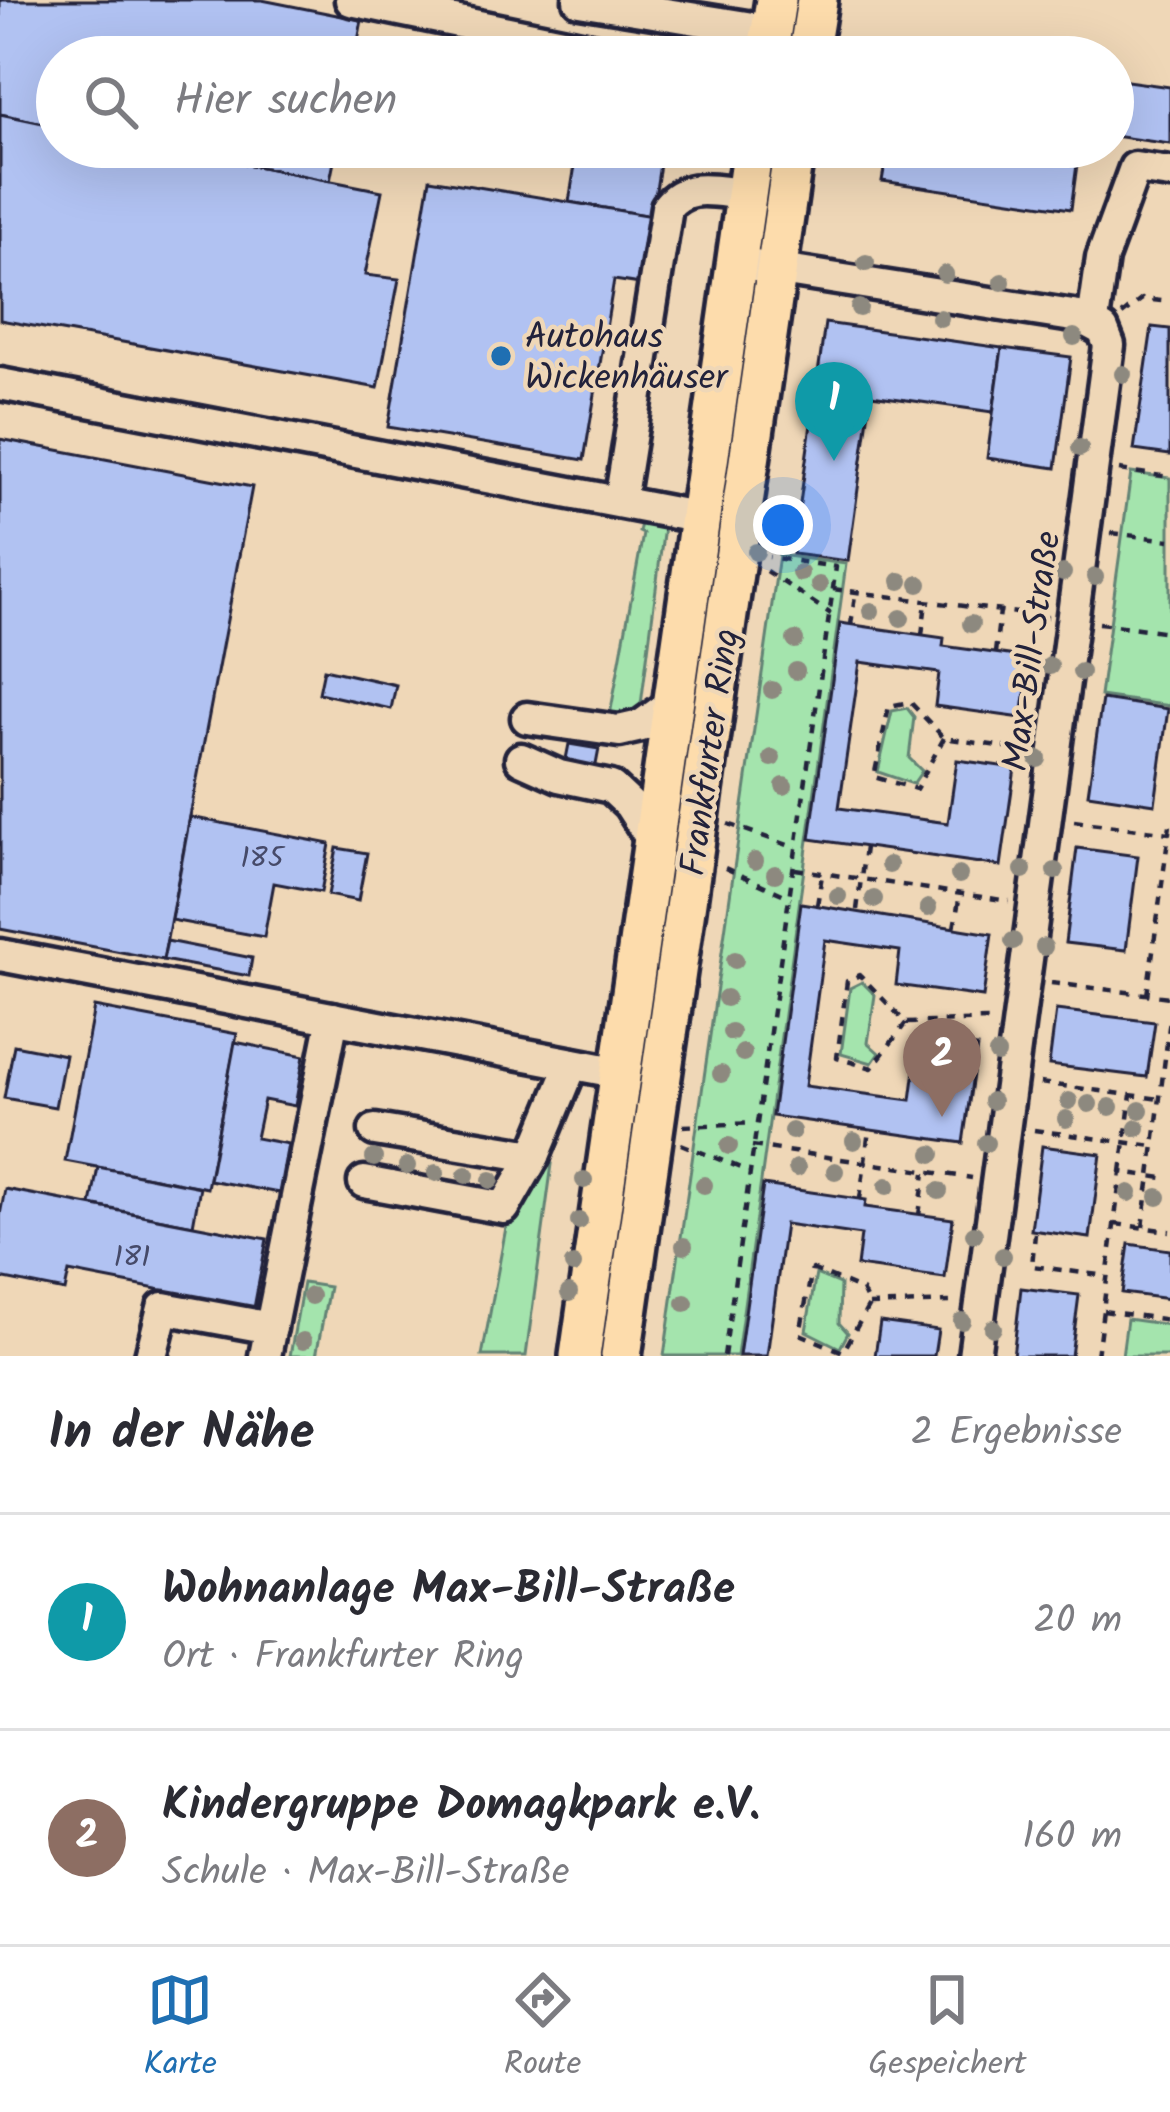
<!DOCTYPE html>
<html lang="de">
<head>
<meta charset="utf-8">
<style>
  :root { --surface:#fff; --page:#f7f7f7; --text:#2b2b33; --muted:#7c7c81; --line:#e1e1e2; --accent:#1f6fb2 }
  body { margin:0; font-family:Kalam,sans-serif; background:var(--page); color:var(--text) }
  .you { position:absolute; left:783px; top:525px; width:42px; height:42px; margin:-30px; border:9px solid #fff; border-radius:50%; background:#1a73e8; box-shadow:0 0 0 18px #1a73e833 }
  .badge { display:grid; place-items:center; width:78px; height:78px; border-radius:50%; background:var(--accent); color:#fff; font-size:39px; font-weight:700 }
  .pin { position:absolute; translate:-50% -99px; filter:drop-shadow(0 3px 6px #0008) }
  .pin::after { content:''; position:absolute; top:63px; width:42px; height:36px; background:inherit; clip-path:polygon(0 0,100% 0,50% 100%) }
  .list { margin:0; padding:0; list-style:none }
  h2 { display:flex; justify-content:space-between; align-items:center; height:156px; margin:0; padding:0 48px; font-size:51px }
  h2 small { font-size:39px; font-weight:400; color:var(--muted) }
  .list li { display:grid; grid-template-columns:78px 1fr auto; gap:36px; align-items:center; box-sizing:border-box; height:216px; padding:0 48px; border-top:3px solid var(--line) }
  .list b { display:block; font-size:45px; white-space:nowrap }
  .list p { margin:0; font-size:39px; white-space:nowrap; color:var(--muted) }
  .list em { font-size:39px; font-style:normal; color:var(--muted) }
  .icon { flex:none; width:66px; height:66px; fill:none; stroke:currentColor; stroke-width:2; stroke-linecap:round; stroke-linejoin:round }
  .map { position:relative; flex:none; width:1170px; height:1356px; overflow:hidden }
  .search { position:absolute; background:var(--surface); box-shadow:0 12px 48px #0002; left:36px; right:36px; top:36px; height:132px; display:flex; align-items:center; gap:30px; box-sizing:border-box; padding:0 42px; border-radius:66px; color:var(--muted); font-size:45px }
  .sheet { height:588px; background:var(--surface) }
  nav { display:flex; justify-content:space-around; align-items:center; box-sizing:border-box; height:168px; border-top:3px solid var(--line); background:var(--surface); font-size:33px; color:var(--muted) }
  nav a { display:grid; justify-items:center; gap:6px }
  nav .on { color:var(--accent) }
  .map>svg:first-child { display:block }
  .green { fill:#a4e4ad; stroke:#638374; stroke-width:3 }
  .building { fill:#b1c2f2; stroke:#22223b; stroke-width:3 }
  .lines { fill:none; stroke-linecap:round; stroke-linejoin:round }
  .minor-casing { stroke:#22223b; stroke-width:39 }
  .major-casing { stroke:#22223b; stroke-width:48 }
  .path { stroke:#22223b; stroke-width:4.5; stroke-dasharray:9 9; stroke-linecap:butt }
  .minor { stroke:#efd7b7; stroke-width:30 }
  .major { stroke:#fddcac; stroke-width:39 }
  .tree { fill:#8d897f }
  .poi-dot { fill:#1f6fb2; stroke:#efd7b7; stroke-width:4.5 }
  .labels { text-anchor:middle; stroke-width:9; stroke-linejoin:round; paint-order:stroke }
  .number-label { font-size:30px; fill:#464a69 }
  .poi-label { font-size:36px; fill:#22223b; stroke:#efd7b7; text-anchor:start }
  .street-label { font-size:36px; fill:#22223b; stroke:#efd7b7 }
</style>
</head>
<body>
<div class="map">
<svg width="1170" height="1356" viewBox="0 0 1170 1356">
  <rect width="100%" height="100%" fill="#efd7b7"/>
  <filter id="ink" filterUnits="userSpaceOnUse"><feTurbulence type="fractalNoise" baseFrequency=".00833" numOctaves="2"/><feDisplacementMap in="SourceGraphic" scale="24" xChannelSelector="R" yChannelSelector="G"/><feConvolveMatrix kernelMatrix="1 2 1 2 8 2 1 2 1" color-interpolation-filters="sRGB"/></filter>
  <g filter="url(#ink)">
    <g class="green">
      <path d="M1131 473 1170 478V706L1100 696Z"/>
      <path d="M643 514 665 519 639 720 608 726 643 534 639 532Z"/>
      <path d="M779 555 846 564 737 1356H664Z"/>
      <path d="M907 708 914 717 909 758 922 771 913 784 878 772 892 711Z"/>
      <path d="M862 982 875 995 868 1043 879 1053 872 1063 841 1054 850 988Z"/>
      <path d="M535 1162 552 1164 526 1356H482L510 1206Z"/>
      <path d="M816 1274 840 1284 839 1323 848 1333 840 1348 806 1331Z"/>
      <path d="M303 1283 329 1287 316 1356H290Z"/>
      <path d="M1127 1319 1170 1325V1356H1122Z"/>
    </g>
    <g class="building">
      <path d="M0 0H262L362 20 355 57H57V126L0 114Z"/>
      <path d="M1113 79 1170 87V144L1113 136Z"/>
      <path d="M0 114 57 126V147H161L382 191 365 275 399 279 378 388 0 320Z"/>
      <path d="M161 147H337L330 181Z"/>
      <path d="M578 147 662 151 652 216 569 202Z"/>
      <path d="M888 147H1013L1078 157 1071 209 882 181Z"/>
      <path d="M430 179 652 216 640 284 614 280 584 460 388 427Z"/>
      <path d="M825 323 1002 348 993 412 871 395 848 561 793 554Z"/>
      <path d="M1152 327 1170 329V455L1134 450Z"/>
      <path d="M1002 348 1071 357 1056 468 987 458Z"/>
      <path d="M0 439 252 487 163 960 0 929Z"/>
      <path d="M840 623 944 638 943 646 1030 658 1022 718 935 706 939 673 860 662 839 808 948 823 957 760 1015 768 1001 866 810 839Z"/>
      <path d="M324 669 396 685 391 709 319 693Z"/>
      <path d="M1102 699 1168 709 1155 804 1088 794Z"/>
      <path d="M569 744 599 749 595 770 565 764Z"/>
      <path d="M190 817 330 844 321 892 274 883 264 937 171 920Z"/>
      <path d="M337 848 367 853 358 901 328 895Z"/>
      <path d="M1077 848 1138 856 1126 950 1065 943Z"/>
      <path d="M801 903 992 934 983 997 896 985 900 951 825 940 805 1086 911 1100 919 1039 977 1047 963 1143 772 1116Z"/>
      <path d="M167 941 252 958 249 976 163 960Z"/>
      <path d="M94 1007 237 1034 207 1188 65 1161Z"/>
      <path d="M1056 1010 1155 1022 1147 1077 1049 1065Z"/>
      <path d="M235 1042 304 1056 295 1106 264 1100 256 1138 288 1144 279 1193 209 1180Z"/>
      <path d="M14 1045 65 1055 55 1107 4 1098Z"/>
      <path d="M1042 1146 1101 1154 1090 1238 1031 1230Z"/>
      <path d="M98 1167 200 1187 193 1225 91 1205Z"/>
      <path d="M763 1185 866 1200 865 1207 953 1219 945 1278 857 1266 861 1235 785 1224 767 1356H739Z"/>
      <path d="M5 1189 267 1239 254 1308 69 1272 65 1291 0 1278V1215Z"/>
      <path d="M1129 1244 1170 1250V1299L1122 1293Z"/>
      <path d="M1021 1288 1079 1295 1071 1356H1013Z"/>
      <path d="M880 1322 938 1330 934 1356H875Z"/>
    </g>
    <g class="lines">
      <defs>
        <g id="minor">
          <path d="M351 0 630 57"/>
          <path d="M579 0 771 31"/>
          <path d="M755 266 1079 317 1103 330 1109 345 974 1356"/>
          <path d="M1093 321 1102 258 1135 168 1170 173"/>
          <path d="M0 384 701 518"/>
          <path d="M620 502 667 207C687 181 716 192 746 194"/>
          <path d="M527 718 619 731 641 726 674 702"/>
          <path d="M521 759 559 776 611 787 629 804 654 843"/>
          <path d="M0 955 621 1073"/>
          <path d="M375 1130 534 1156 572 1064"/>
          <path d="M364 1182 504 1208 534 1156"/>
          <path d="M151 1356 163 1308 271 1328"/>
          <path d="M265 1356 333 1018"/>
        </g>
        <g id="major">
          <path d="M767 57 776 0"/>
          <path d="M808 57 817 0"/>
          <path d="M580 1356 753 147"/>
          <path d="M621 1356 794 147"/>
        </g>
      </defs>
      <use href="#minor" class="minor-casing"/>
      <use href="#major" class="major-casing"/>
      <g class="path">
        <path d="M1122 315 1142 299 1170 302"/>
        <path d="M1119 470 1170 477"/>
        <path d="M1111 533 1170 540"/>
        <path d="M766 571 831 614"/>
        <path d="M833 589 1048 617"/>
        <path d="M1099 623 1170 632"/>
        <path d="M851 625 855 595"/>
        <path d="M922 635 926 602"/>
        <path d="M995 653 1000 611"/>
        <path d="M944 738 916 789 874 777 889 706 910 702 944 738 1025 750"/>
        <path d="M1074 821 1170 833"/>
        <path d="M728 824 796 848"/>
        <path d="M725 868 791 898"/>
        <path d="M795 869 1009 901"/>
        <path d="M817 905 822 875"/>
        <path d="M857 910 865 847"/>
        <path d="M954 928 960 894"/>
        <path d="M1051 983 1170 997"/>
        <path d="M1147 995 1170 825"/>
        <path d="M906 1023 872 1068 837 1058 847 981 860 975 906 1023 988 1020"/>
        <path d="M1040 1083 1160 1099"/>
        <path d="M683 1126 755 1123"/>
        <path d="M1034 1130 1153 1146"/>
        <path d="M681 1144 748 1171"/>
        <path d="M752 1146 972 1178"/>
        <path d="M1121 1172 1131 1095"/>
        <path d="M860 1199 869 1130"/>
        <path d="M919 1215 925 1173"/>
        <path d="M1115 1224 1170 1231"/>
        <path d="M1143 1227 1150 1176 1170 1179"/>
        <path d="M1035 1233 1032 1266 1106 1276"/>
        <path d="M812 1269 862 1290 869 1305 843 1352 800 1334Z"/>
        <path d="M869 1305 950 1302"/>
        <path d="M1103 1311 1170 1320"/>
        <path d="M724 1356 836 567 769 557"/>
        <path d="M1097 1356 1121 1172 1150 1176 1170 1019"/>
      </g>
      <use href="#minor" class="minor"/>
      <use href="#major" class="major"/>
    </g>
    <g class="tree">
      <circle cx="866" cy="263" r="9"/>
      <circle cx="945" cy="274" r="9"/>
      <circle cx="1002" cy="282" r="9"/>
      <circle cx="859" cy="308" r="9"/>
      <circle cx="940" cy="318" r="9"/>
      <circle cx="1074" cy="337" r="9"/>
      <circle cx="1123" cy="374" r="9"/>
      <circle cx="1080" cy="448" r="9"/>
      <circle cx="756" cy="552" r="9"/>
      <circle cx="800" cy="573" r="9"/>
      <circle cx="1063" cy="573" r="9"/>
      <circle cx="1095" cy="577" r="9"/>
      <circle cx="900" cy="581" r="9"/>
      <circle cx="919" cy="584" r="9"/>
      <circle cx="819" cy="585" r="9"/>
      <circle cx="871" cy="611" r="9"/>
      <circle cx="901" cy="618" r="9"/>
      <circle cx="971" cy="624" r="9"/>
      <circle cx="795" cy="640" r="9"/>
      <circle cx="1050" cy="666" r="9"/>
      <circle cx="796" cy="671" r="9"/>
      <circle cx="1081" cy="672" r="9"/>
      <circle cx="772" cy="690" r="9"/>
      <circle cx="772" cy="758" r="9"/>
      <circle cx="1038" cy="759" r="9"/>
      <circle cx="784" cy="786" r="9"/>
      <circle cx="755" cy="861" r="9"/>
      <circle cx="889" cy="865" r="9"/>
      <circle cx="1023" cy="870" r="9"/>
      <circle cx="1055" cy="871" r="9"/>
      <circle cx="775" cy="874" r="9"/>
      <circle cx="959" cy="875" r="9"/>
      <circle cx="838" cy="896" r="9"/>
      <circle cx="874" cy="899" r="9"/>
      <circle cx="928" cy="908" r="9"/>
      <circle cx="1013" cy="941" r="9"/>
      <circle cx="1044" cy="947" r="9"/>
      <circle cx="735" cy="960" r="9"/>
      <circle cx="726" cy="998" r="9"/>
      <circle cx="731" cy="1032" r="9"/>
      <circle cx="743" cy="1053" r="9"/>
      <circle cx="997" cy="1054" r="9"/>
      <circle cx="721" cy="1074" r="9"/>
      <circle cx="992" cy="1101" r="9"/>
      <circle cx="1069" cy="1101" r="9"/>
      <circle cx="1089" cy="1104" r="9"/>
      <circle cx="1110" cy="1107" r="9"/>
      <circle cx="1140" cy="1110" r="9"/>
      <circle cx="1066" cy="1119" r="9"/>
      <circle cx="1137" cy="1128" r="9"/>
      <circle cx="792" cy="1131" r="9"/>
      <circle cx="854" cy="1141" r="9"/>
      <circle cx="986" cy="1143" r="9"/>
      <circle cx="729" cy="1146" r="9"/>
      <circle cx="932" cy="1154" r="9"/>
      <circle cx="374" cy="1158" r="9"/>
      <circle cx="407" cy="1166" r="9"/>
      <circle cx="797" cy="1168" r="9"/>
      <circle cx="835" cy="1171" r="9"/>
      <circle cx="436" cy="1173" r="9"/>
      <circle cx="466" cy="1175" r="9"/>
      <circle cx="491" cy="1180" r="9"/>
      <circle cx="584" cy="1180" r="9"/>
      <circle cx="704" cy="1185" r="9"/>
      <circle cx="887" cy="1186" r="9"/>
      <circle cx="939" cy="1191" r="9"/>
      <circle cx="1129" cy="1193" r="9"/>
      <circle cx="1158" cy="1197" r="9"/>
      <circle cx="579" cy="1221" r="9"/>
      <circle cx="974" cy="1234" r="9"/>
      <circle cx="684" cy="1246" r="9"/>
      <circle cx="1003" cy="1256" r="9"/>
      <circle cx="573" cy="1265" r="9"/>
      <circle cx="569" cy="1293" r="9"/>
      <circle cx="311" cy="1296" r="9"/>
      <circle cx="685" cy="1303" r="9"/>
      <circle cx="962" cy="1321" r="9"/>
      <circle cx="993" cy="1328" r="9"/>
      <circle cx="303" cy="1341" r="9"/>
    </g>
  </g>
  <circle class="poi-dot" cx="501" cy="356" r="12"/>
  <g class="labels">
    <g class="number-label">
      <text x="262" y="867">185</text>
      <text x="132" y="1266">181</text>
    </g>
    <g class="poi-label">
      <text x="525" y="348">Autohaus<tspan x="525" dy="41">Wickenhäuser</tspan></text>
    </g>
    <g class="street-label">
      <text transform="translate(1030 651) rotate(-82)" y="13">Max-Bill-Straße</text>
      <text transform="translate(708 752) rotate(-82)" y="13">Frankfurter Ring</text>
    </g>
  </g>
</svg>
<div class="you"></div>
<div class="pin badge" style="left:834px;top:461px;background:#0f9aa8">1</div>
<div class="pin badge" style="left:942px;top:1117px;background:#8d6e63">2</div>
<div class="search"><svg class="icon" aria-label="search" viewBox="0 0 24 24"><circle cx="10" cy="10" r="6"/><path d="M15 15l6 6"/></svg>Hier suchen</div>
</div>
<section class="sheet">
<h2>In der Nähe<small>2 Ergebnisse</small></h2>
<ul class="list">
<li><span class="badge" style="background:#0f9aa8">1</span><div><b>Wohnanlage Max-Bill-Straße</b><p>Ort · Frankfurter Ring</p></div><em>20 m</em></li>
<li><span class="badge" style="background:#8d6e63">2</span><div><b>Kindergruppe Domagkpark e.V.</b><p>Schule · Max-Bill-Straße</p></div><em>160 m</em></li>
</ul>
</section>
<nav>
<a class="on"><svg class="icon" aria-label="map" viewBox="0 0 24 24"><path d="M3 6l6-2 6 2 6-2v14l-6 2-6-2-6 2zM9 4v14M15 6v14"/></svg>Karte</a>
<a><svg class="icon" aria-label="directions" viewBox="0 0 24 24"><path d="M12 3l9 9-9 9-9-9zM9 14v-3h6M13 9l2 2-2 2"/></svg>Route</a>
<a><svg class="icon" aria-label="saved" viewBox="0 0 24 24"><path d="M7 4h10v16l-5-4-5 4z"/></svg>Gespeichert</a>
</nav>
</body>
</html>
